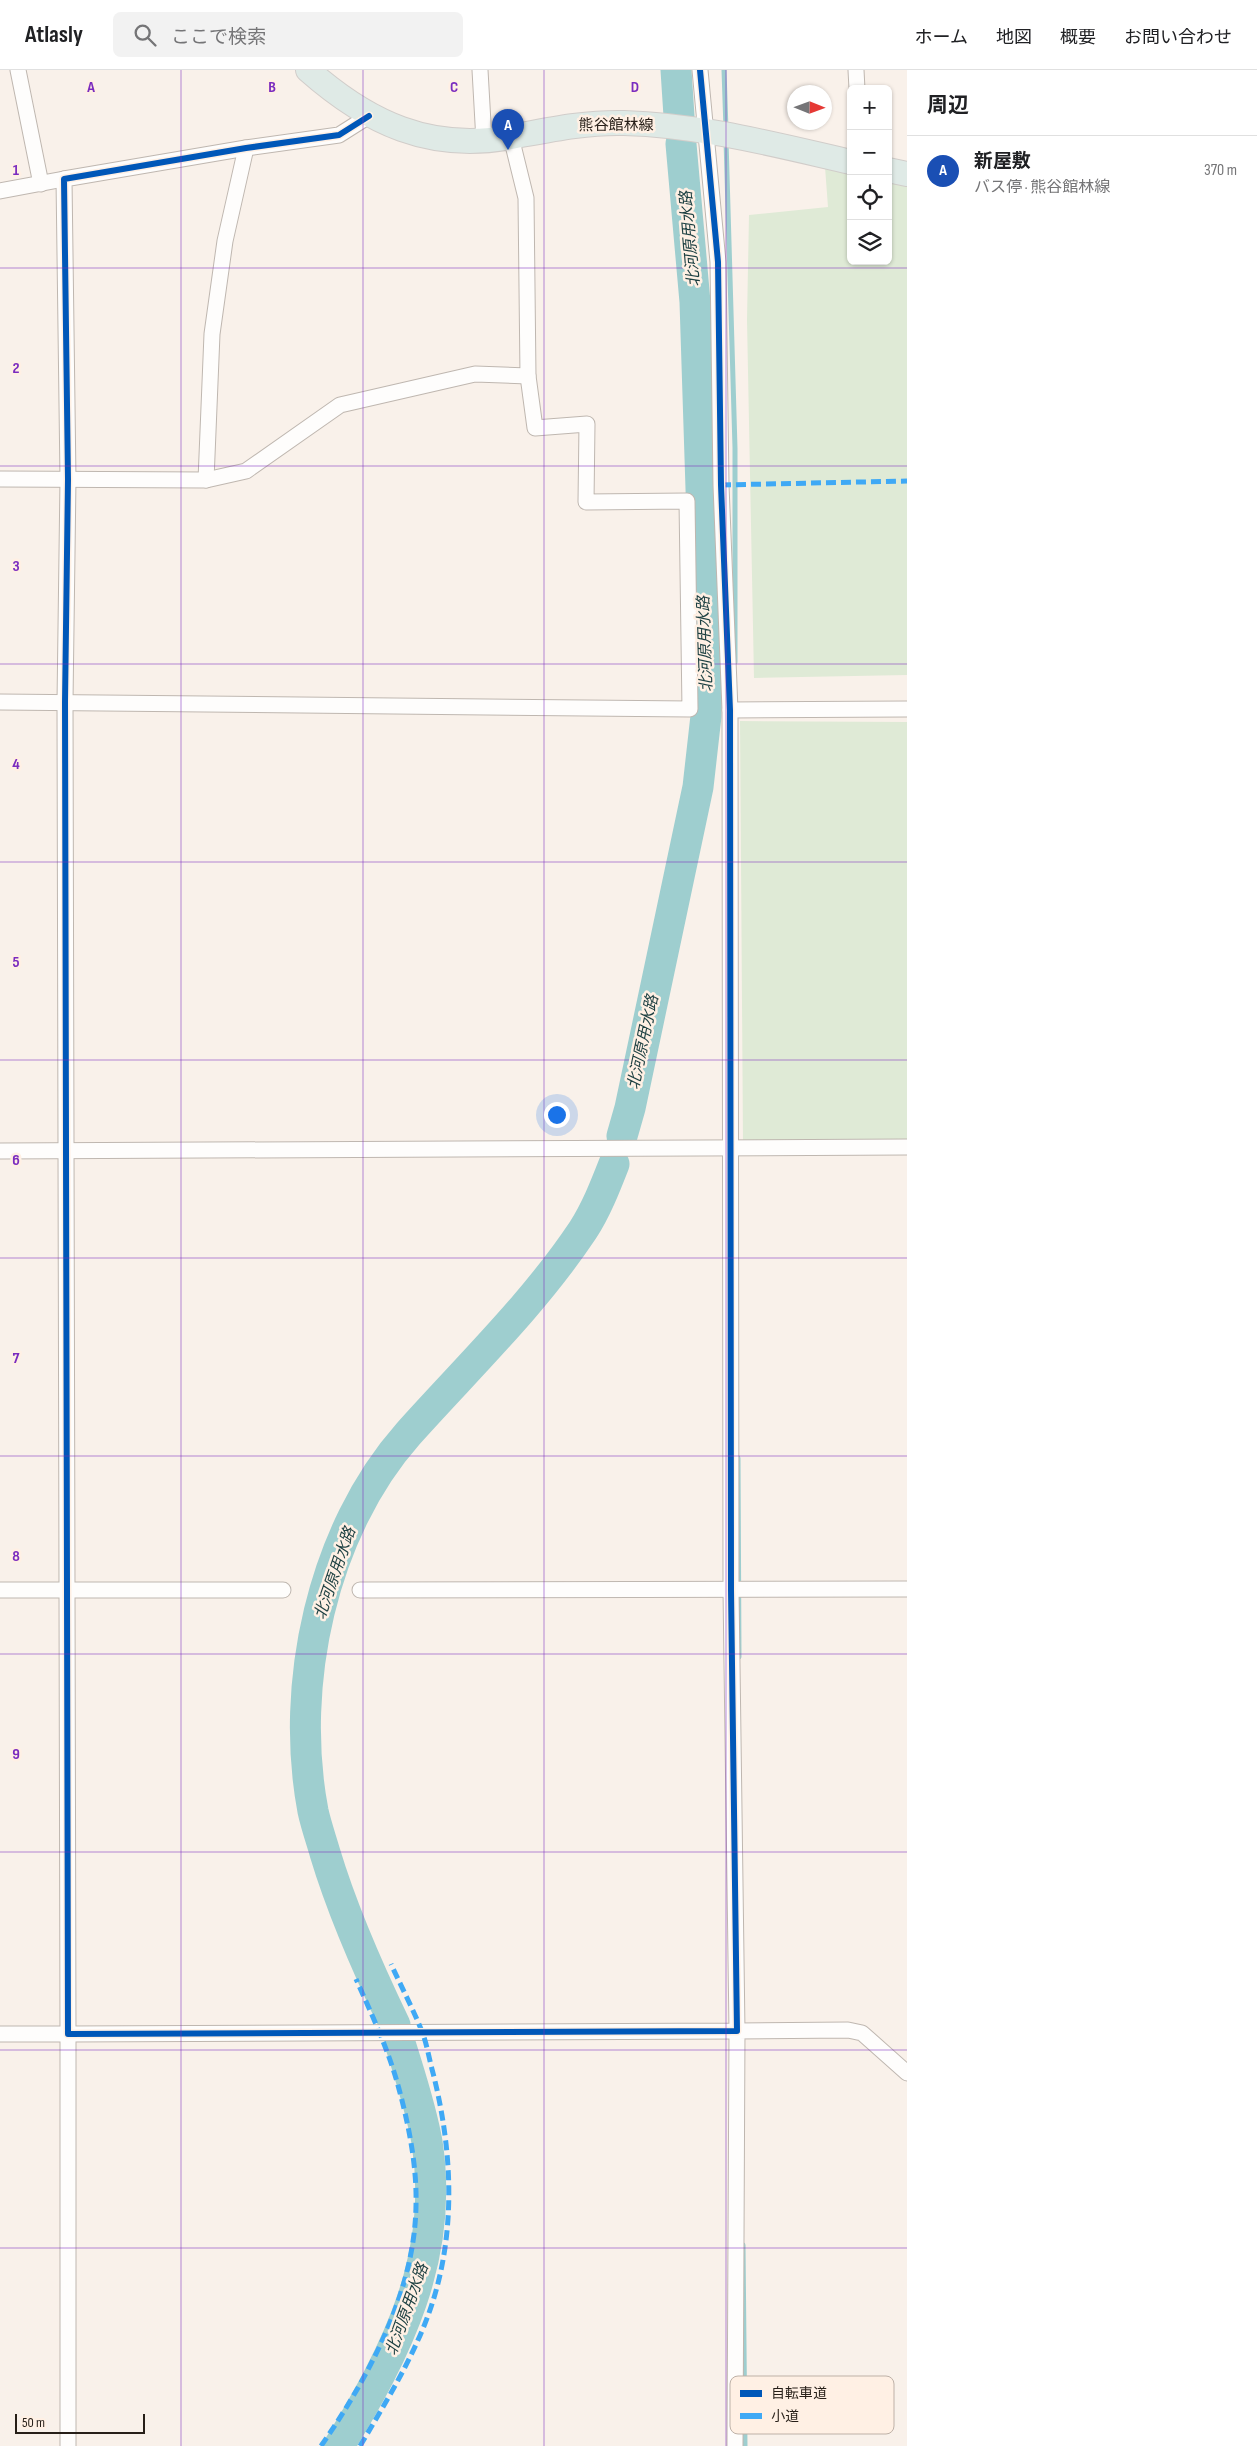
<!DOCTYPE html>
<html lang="ja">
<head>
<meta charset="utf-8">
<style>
  :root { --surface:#fff; --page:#f2f2f2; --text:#202124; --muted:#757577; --line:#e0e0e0; --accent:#706862 }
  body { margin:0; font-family:"Sofia Sans Condensed","Noto Sans JP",sans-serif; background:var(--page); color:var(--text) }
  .controls { position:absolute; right:15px; top:15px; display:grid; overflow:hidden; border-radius:8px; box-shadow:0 1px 4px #0004 }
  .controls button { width:45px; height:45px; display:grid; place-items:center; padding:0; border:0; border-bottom:1px solid var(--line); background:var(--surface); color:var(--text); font:25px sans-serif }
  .compass { position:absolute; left:787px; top:15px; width:45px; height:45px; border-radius:50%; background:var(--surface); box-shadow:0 1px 4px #0004; rotate:91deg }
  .scale { position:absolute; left:15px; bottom:12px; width:130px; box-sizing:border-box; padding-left:5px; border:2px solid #271f18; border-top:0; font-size:14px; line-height:18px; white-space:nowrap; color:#271f18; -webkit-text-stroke:4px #fff0e4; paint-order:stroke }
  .you { position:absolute; left:556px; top:1044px; width:18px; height:18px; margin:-12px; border:4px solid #fff; border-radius:50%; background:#1a73e8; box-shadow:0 0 0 8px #1a73e833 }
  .badge { display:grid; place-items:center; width:32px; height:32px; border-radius:50%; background:var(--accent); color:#fff; font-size:16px; font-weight:700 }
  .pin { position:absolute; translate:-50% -41px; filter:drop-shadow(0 1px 2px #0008) }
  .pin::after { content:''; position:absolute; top:26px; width:18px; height:15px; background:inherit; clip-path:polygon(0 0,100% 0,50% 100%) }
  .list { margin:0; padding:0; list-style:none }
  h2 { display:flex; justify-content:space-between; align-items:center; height:65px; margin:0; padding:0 20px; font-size:21px }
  h2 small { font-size:16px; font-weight:400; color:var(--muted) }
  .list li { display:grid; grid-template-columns:32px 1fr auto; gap:15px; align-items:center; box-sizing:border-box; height:70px; padding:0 20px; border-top:1px solid var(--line) }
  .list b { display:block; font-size:19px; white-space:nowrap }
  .list p { margin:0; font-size:16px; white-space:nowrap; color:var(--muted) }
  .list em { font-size:16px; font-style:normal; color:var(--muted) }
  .icon { flex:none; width:28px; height:28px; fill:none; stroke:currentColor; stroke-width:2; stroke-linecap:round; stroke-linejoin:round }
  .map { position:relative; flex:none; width:907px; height:2376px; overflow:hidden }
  header { display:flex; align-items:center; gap:30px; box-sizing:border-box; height:70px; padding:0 25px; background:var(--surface); border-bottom:1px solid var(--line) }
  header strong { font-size:24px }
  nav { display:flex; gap:28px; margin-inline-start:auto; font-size:18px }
  .search { width:350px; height:45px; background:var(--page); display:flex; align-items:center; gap:12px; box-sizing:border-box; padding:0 18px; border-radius:8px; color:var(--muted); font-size:19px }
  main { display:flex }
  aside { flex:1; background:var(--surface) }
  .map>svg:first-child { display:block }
  .green { fill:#dfead6 }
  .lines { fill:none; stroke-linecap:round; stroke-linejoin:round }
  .stream { stroke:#9ececf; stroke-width:5 }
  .river { stroke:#9ececf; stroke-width:31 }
  .street-casing { stroke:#bfb7b0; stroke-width:17 }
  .primary-casing { stroke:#d1cdca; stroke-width:26 }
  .street { stroke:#fefdfc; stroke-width:15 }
  .primary { stroke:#dfeae6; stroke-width:24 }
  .quiet { stroke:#3fa9f5; stroke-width:5; stroke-dasharray:10 5; stroke-linecap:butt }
  .cycleway-casing { stroke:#fff0e4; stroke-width:9 }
  .cycleway { stroke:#0057b8; stroke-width:6 }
  .grid { fill:none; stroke:#7b2cbf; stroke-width:1; stroke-opacity:0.55 }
  .labels { text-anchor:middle; stroke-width:5; stroke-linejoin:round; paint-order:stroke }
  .street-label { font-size:15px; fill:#271f18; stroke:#fff0e4 }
  .water-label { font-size:16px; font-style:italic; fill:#1c3f41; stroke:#fff0e4 }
  .key { fill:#fff0e4; stroke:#beb1a7; stroke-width:1 }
  .key-label { font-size:14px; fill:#271f18 }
  .grid-label { font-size:16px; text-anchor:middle; font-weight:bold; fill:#7b2cbf; stroke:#fff0e4; stroke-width:5; stroke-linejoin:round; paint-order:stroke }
</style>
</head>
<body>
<header>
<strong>Atlasly</strong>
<div class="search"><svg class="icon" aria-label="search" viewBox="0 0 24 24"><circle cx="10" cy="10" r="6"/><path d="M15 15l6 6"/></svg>ここで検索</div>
<nav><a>ホーム</a><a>地図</a><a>概要</a><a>お問い合わせ</a></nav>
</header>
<main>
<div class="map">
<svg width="907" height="2376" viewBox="0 0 907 2376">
  <rect width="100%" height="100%" fill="#f9f1ea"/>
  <g class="green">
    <path d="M825 97 851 102V191H888V110L907 114V605L754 608 747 250 749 145 828 137Z"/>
    <path d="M740 651 907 652V1071L743 1072Z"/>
  </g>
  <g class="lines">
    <g class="stream">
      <path d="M724 0 726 59"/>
      <path d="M726 70 735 378V592"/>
      <path d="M738 1388 739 1587"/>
      <path d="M743 2175 745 2376"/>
    </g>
    <g class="river">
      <path d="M676 0 679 46"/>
      <path d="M622 1066 630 1038 698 717 706 646 707 605 695 232 681 74"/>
      <path d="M395 1955C368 1899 343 1843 325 1783 321 1769 316 1755 313 1741 289 1615 322 1461 408 1364 467 1298 533 1235 583 1160 596 1140 605 1117 614 1094"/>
      <path d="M339 2376C397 2281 445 2187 427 2072 421 2038 410 2006 400 1973"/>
    </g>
    <defs>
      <g id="street">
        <path d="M18 0 41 114"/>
        <path d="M480 0 484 71"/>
        <path d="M856 0 857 19"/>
        <path d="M369 46 339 65 246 78 64 109 68 409 65 632 68 1964 737 1961 731 1520 730 640 721 415 718 192 700 0"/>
        <path d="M0 121 64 109"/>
        <path d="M0 409 206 410 246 401 340 335 475 304 528 306 526 128 511 67"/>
        <path d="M206 410 212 264 225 171 246 78"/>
        <path d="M0 632 690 639 687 431 586 432 587 354 535 358 528 306"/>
        <path d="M730 640 907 639"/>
        <path d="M0 1081 907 1077"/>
        <path d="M0 1520H283"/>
        <path d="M360 1520 907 1519"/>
        <path d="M0 1964H68V2376"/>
        <path d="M735 2376 737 1961 848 1960 862 1963 907 2003"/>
      </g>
      <g id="primary">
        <path d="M308 0C368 53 430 82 511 67 549 60 585 52 624 53 701 55 776 75 851 92"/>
        <path d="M888 100 907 104"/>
      </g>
    </defs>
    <use href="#street" class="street-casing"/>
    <use href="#primary" class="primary-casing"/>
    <use href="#street" class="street"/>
    <use href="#primary" class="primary"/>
    <g class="quiet">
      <path d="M721 415 907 411"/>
      <path d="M321 2376C369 2307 415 2221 416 2135 417 2097 409 2056 399 2019 389 1981 372 1945 356 1909"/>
      <path d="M360 2376C383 2337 407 2298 424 2256 457 2175 454 2086 433 2003 429 1989 427 1973 421 1959 412 1937 401 1916 391 1894"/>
    </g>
    <defs>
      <path id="cycleway" d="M369 46 339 65 246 78 64 109 68 409 65 632 68 1964 737 1961 731 1520 730 640 721 415 718 192 700 0"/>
    </defs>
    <use href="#cycleway" class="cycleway-casing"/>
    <use href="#cycleway" class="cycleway"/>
  </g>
  <path class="grid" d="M181 0V2376M363 0V2376M544 0V2376M726 0V2376M0 198H907M0 396H907M0 594H907M0 792H907M0 990H907M0 1188H907M0 1386H907M0 1584H907M0 1782H907M0 1980H907M0 2178H907"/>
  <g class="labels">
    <g class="street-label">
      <text x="616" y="60">熊谷館林線</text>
    </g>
    <g class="water-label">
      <text transform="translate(689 169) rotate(-95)" y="6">北河原用水路</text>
      <text transform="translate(704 574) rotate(-92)" y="6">北河原用水路</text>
      <text transform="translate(642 972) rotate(-78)" y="6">北河原用水路</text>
      <text transform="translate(334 1503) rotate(-71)" y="6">北河原用水路</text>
      <text transform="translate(406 2239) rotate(-70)" y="6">北河原用水路</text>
    </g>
  </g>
  <rect x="730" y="2306" width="164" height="58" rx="8" class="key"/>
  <rect x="740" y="2320" width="22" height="7" fill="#0057b8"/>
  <rect x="740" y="2343" width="22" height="6" fill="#3fa9f5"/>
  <g class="key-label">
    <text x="771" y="2328">自転車道</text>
    <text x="771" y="2351">小道</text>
  </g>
  <g class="grid-label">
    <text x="91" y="22">A</text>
    <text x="272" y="22">B</text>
    <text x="454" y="22">C</text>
    <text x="635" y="22">D</text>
    <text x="16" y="105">1</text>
    <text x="16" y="303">2</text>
    <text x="16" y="501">3</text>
    <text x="16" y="699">4</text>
    <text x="16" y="897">5</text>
    <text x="16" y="1095">6</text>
    <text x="16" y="1293">7</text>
    <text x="16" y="1491">8</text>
    <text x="16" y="1689">9</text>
  </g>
</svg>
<div class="controls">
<button>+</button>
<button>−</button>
<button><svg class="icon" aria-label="locate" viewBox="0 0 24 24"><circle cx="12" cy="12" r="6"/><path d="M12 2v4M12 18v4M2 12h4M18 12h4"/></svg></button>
<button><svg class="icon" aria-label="layers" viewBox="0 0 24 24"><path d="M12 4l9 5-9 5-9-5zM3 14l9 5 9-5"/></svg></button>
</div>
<svg class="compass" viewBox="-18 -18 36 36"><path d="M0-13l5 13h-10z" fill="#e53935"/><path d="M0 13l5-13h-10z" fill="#757577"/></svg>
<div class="scale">50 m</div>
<div class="you"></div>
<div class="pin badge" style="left:508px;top:80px;background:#1a4fb4">A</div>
</div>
<aside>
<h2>周辺<small></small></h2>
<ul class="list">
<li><span class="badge" style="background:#1a4fb4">A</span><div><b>新屋敷</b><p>バス停 · 熊谷館林線</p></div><em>370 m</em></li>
</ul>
</aside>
</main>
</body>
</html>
